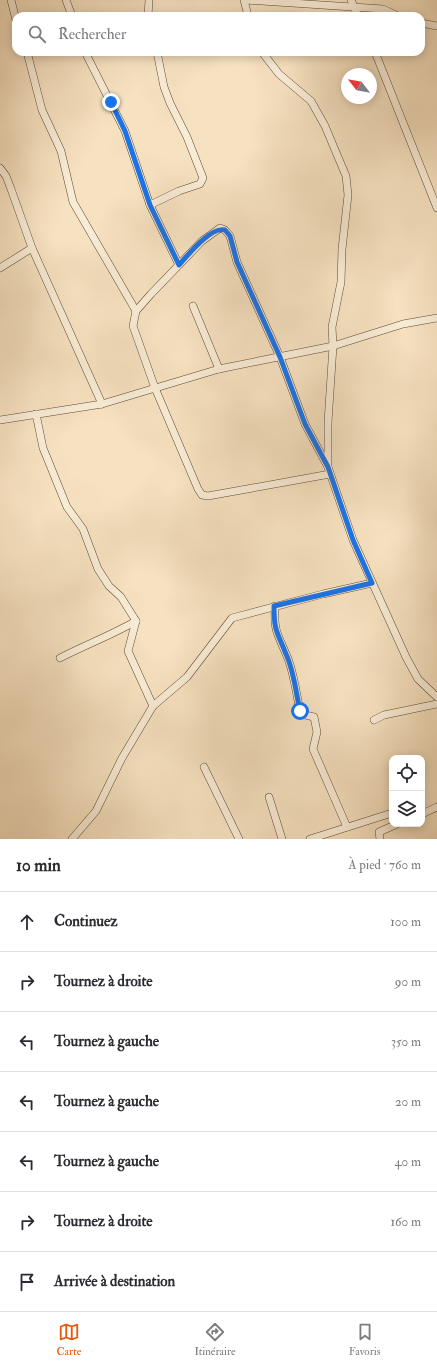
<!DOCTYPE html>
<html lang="fr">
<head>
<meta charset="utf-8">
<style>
  :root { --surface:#fff; --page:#f2f2f3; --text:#2b2b33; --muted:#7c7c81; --line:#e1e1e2; --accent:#ea580c }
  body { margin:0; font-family:"IM FELL Double Pica",serif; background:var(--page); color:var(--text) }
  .controls { position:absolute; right:12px; bottom:12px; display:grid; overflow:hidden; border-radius:8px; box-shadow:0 2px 10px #0003 }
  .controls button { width:36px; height:36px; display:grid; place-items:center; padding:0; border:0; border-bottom:1px solid var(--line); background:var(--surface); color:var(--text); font:20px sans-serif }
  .compass { position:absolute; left:341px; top:68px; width:36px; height:36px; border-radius:50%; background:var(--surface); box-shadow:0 2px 10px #0003; rotate:301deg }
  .stop { position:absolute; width:12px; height:12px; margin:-9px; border:3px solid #1a73e8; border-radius:50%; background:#fff }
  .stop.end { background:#1a73e8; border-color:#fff; box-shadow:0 1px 4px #0008 }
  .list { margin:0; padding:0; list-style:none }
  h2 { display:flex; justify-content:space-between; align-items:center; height:52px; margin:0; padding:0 16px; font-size:17px }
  h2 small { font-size:13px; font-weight:400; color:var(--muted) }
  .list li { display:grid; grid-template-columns:26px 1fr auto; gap:12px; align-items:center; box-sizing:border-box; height:60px; padding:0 16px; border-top:1px solid var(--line) }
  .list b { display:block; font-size:15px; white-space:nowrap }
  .list em { font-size:13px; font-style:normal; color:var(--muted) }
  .icon { flex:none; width:22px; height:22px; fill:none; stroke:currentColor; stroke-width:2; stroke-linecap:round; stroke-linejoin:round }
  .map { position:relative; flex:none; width:437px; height:839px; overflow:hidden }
  .search { position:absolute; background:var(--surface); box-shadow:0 2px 10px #0003; left:12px; right:12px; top:12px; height:44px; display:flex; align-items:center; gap:10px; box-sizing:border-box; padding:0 14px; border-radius:12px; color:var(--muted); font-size:15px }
  .sheet { height:472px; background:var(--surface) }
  nav { display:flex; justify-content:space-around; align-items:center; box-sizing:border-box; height:56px; border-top:1px solid var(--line); background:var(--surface); font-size:11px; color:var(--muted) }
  nav a { display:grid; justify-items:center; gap:2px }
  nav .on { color:var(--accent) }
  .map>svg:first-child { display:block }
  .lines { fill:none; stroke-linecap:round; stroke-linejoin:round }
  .minor-casing { stroke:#5e4830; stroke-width:8 }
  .minor { stroke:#f9ecd6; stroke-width:7 }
  .route { stroke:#1a73e8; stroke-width:5 }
</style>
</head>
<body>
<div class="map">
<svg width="437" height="839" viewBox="0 0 437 839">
  <rect width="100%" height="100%" fill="#f6e1c0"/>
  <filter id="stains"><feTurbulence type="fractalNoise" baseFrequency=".005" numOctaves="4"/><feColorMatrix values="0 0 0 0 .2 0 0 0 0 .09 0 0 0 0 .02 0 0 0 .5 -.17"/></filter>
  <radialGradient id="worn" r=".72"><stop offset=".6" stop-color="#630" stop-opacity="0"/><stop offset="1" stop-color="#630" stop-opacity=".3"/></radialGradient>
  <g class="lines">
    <defs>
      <g id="minor">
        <path d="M11 0 16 20"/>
        <path d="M66 0 72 16"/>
        <path d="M244 0 248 16"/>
        <path d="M246 0 383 9 398 16"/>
        <path d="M351 0 358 16"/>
        <path d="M148 16 149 0"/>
        <path d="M421 23 437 26"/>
        <path d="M27 52 42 110 61 151 73 202 136 311"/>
        <path d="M85 52 125 131 150 205 179 265"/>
        <path d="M262 52 279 74 311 101 325 126 346 176 348 195 342 249 341 282 332 327 333 346 328 422V467L353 540 406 657 418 679 437 697"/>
        <path d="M375 52 437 208"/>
        <path d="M0 168 6 176 11 189 32 248 102 404"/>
        <path d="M150 205 179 191 200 184 203 178 187 137 170 103 164 87 157 52"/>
        <path d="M0 268 32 248"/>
        <path d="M193 306 219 369"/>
        <path d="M36 414 43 448 67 507 83 529 98 569 109 586 121 597 136 621 128 651 153 706"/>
        <path d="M0 420 102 404 219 369 333 346 403 324 437 318"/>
        <path d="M328 467 305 424 280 357 237 262 230 236 225 230 220 228 202 241 151 294 136 311 133 326 155 388 198 489 202 495 208 496 330 474"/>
        <path d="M275 606C274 632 277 632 286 654 294 671 296 693 300 711L301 714 314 717 317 732 313 749 347 827"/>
        <path d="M60 658C85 645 112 635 136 621"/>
        <path d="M374 720 384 715 437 704"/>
        <path d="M204 767 239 839"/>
        <path d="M269 797 282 839"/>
        <path d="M422 814 437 807"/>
        <path d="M72 839 96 811 122 758 153 706 187 677 232 618 323 594 372 583"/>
        <path d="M310 839 392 813"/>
        <path d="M380 839 379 832 397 824"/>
      </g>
    </defs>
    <use href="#minor" class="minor-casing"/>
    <use href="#minor" class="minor"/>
  </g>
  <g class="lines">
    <path class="route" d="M111 102 125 131 150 205 179 265C188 255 211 226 225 230L230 236 237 262 280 357 305 424 328 467 353 540 372 583 274 606C274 632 277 631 286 654 294 671 296 693 300 711"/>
  </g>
  <rect width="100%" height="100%" filter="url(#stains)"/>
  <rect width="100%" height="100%" fill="url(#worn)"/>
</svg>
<div class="controls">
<button><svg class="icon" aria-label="locate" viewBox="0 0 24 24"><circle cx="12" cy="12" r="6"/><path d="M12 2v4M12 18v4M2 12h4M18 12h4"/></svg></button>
<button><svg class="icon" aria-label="layers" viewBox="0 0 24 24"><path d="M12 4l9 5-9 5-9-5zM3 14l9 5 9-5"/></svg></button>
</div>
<svg class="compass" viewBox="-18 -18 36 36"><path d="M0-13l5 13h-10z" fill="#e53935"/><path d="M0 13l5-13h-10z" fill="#7c7c81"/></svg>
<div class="stop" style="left:300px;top:711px"></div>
<div class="stop end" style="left:111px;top:102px"></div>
<div class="search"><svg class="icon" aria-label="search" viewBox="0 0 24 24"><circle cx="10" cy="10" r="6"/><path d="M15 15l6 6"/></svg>Rechercher</div>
</div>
<section class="sheet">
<h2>10 min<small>À pied · 760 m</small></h2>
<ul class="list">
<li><svg class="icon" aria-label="ahead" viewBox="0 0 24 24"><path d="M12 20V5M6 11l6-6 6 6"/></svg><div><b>Continuez</b></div><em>100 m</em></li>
<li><svg class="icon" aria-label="right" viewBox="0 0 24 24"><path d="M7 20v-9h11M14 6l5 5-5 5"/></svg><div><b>Tournez à droite</b></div><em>90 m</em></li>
<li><svg class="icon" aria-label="left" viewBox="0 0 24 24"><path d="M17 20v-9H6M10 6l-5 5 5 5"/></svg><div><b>Tournez à gauche</b></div><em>350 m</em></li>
<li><svg class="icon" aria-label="left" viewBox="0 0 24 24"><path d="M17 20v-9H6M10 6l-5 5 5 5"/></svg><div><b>Tournez à gauche</b></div><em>20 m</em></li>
<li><svg class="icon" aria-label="left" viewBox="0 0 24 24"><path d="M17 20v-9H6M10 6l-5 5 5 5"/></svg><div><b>Tournez à gauche</b></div><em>40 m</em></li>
<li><svg class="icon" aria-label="right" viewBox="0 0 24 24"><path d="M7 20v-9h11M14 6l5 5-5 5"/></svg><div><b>Tournez à droite</b></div><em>160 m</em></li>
<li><svg class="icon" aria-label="arrive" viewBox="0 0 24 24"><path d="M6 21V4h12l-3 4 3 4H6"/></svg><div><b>Arrivée à destination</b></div></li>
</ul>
</section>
<nav>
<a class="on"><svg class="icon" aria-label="map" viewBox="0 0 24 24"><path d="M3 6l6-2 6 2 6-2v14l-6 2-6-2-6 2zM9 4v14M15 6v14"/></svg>Carte</a>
<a><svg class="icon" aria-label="directions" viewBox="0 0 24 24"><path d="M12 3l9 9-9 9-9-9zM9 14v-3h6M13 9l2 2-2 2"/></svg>Itinéraire</a>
<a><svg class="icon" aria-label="saved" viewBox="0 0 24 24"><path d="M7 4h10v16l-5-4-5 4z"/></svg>Favoris</a>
</nav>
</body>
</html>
